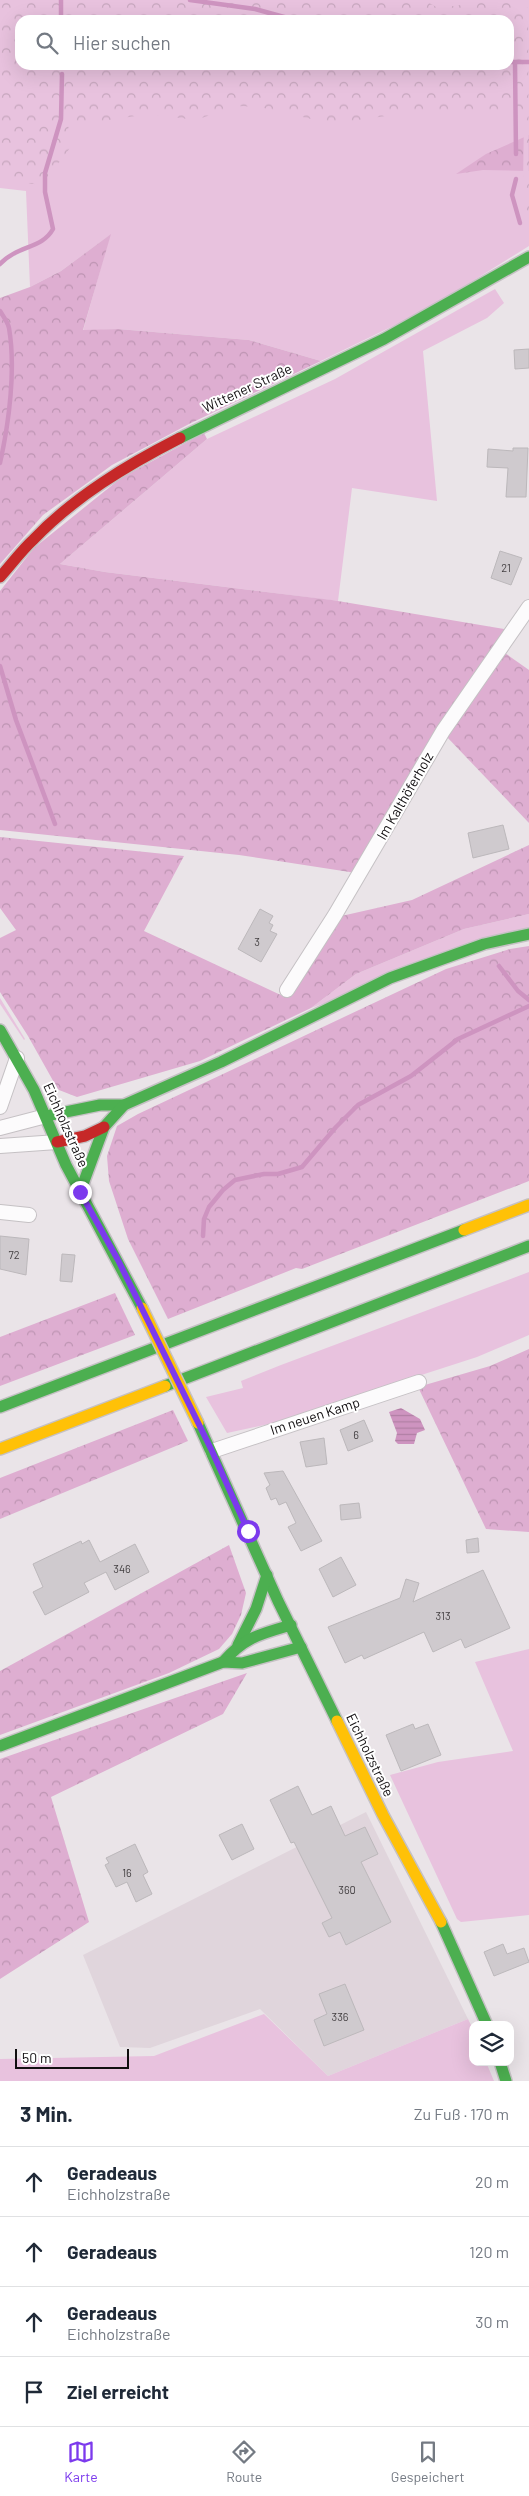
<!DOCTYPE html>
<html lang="de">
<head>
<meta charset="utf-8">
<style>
  :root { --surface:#fff; --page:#f6f6f7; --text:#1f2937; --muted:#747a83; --line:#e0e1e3; --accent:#7c3aed }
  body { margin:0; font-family:Barlow,sans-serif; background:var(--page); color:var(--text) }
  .controls { position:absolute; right:15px; bottom:15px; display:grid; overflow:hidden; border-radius:10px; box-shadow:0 5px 20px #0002 }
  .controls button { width:45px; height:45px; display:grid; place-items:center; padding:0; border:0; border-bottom:1px solid var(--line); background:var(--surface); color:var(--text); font:25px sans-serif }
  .scale { position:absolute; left:15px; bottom:12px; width:114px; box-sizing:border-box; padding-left:5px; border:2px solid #110e10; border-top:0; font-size:14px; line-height:18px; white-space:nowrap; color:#110e10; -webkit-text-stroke:4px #fff; paint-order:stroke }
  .stop { position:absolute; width:15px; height:15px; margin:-11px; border:4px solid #7c3aed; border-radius:50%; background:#fff }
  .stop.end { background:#7c3aed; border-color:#fff; box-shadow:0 1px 5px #0008 }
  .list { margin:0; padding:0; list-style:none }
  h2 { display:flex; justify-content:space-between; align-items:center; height:65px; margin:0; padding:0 20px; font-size:21px }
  h2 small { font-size:16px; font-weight:400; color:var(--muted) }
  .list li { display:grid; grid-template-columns:32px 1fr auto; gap:15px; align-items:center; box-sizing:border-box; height:70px; padding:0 20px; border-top:1px solid var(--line) }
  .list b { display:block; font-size:19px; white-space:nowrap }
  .list p { margin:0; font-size:16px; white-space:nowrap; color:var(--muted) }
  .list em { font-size:16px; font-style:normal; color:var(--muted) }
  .icon { flex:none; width:28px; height:28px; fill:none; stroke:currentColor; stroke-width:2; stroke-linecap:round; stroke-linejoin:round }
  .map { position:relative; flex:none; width:529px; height:2081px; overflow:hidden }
  .search { position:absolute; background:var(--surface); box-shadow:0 5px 20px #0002; left:15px; right:15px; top:15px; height:55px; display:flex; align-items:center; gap:12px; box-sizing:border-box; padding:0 18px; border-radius:15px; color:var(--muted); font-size:19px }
  .sheet { height:345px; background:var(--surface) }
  nav { display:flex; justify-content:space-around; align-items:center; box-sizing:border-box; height:70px; border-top:1px solid var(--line); background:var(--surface); font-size:14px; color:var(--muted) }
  nav a { display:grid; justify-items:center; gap:2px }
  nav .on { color:var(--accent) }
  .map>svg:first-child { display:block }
  .built { fill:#e0d5dc }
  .grass { fill:#e8c2de; fill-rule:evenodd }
  .forest { fill:url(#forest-crowns) }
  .park { fill:url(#park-crowns); fill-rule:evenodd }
  .water { fill:url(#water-rules) }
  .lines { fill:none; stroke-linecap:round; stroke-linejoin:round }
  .stream { stroke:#ce94c0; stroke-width:4.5 }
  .building { fill:#cfcace; stroke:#bcb8bb }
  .street-casing { stroke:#c5c1c4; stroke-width:16 }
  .fast-casing { stroke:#c5c1c4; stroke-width:14 }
  .slow-casing { stroke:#c5c1c4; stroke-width:14 }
  .jam-casing { stroke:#c5c1c4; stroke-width:14 }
  .street { stroke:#fcfbfc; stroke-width:14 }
  .fast { stroke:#4caf50; stroke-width:11 }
  .slow { stroke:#ffc107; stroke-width:11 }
  .jam { stroke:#c62828; stroke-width:11 }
  .slow-bridge-casing { stroke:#c5c1c4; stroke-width:14; stroke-linecap:butt }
  .slow-bridge { stroke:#ffc107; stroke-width:11 }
  .route { stroke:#7c3aed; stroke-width:6 }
  .labels { text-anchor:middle; stroke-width:4; stroke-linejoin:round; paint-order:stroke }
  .number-label { font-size:11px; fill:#444042 }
  .street-label { font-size:14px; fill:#110e10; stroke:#fff }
</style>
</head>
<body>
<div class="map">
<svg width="529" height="2081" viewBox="0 0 529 2081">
  <defs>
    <pattern id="forest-crowns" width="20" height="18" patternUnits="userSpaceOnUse" patternTransform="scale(1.25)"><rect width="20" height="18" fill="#deaed1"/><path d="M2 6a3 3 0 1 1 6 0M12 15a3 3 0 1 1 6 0" fill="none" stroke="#bd94b2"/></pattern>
    <pattern id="park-crowns" width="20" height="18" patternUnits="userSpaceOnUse" patternTransform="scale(1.25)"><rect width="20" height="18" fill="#e8c2de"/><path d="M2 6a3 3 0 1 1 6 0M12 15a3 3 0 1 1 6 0" fill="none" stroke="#c6a6bd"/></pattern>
    <pattern id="water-rules" width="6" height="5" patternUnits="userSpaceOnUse" patternTransform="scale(1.25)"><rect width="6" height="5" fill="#ce94c0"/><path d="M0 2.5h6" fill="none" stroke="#b07ea4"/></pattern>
  </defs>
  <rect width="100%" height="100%" fill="#eae4e8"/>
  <path class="built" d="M366 1812 468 2019 328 2076 260 2009 150 2048 120 2047 83 1955Z"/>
  <g class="grass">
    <path d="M0 0H529V246L428 309 321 361 249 340 118 329 83 331 110 235 61 271 30 287 26 191 0 188ZM20 20H509V65H20Z"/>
    <path d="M495 289 504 303 487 318 423 351 437 501 352 488 338 601 105 572 60 564 207 439 335 379Z"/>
    <path d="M529 914V928L311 1008 356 974 464 929Z"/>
    <path d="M0 998 25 1039 24 1040 0 1004Z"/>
    <path d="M529 1272V1335L477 1357 273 1423 227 1433 206 1397 243 1388 241 1381 281 1365Z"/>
    <path d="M529 1649V1915L461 1922 457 1919 390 1775 438 1762 513 1751 475 1662Z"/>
    <path d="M264 2014 328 2076 468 2019 473 2029V2062H486L494 2081H0V2059L154 2056Z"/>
  </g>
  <g class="forest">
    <path d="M529 135V171L483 170 456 174 486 154Z"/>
    <path d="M111 234 83 330 118 329 249 340 321 361 189 424 112 465 43 515 0 564V298L30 287 61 271Z"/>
    <path d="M204 433 207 439 60 564 105 572 332 600 510 630 356 873 239 855 0 830V591L34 548 121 478Z"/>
    <path d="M505 653 529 670V823L446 736Z"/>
    <path d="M0 837 184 856 144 931 285 997 337 917 412 900 529 845V914L464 929 356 974 311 1008 200 1061 77 1097 59 1090 56 1086 28 1036 0 992V938L16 930 0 908Z"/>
    <path d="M529 946V1181L302 1269 296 1268 168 1319 128 1239 109 1181 107 1156 117 1126 138 1114 446 969 510 949Z"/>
    <path d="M115 1293 135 1335 0 1386V1337Z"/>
    <path d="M529 1349V1532L486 1529 418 1387 490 1366Z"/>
    <path d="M173 1410 188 1441 0 1519V1478Z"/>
    <path d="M229 1545 246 1593 241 1615 232 1634 219 1649 169 1673 0 1735V1671Z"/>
    <path d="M247 1673 223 1714 51 1797 89 1922 0 1979V1759Z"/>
  </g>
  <path class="park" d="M0 0H424L438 8 500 0 528 8 529 213 527 214 523 185 524 114H400L344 122 320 121 259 107 236 106 196 120 149 114 89 123 68 122 70 148 42 185 0 180ZM20 20H509V65H20Z"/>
  <path class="water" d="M401 1408 420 1419 425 1430 417 1433 414 1444H398L395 1441 397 1433 389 1412Z"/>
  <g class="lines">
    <g class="stream">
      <path d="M190 0 255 9 295 20"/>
      <path d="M61 20V0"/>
      <path d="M509 62H529"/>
      <path d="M515 63 516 154"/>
      <path d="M516 179 512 195 520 223"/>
      <path d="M0 264C18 245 42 249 53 229L45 192V173L61 119 62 74"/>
      <path d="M0 311C3 316 8 322 9 328 16 369 9 423 0 463"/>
      <path d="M0 666 16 720 55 824"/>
      <path d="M499 966 518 991 529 1000"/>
      <path d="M203 1236 204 1219 209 1207 223 1190 235 1180 264 1174H278L302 1167 336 1127 358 1105 411 1076 458 1039 529 1006"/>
    </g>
  </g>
  <g class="building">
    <path d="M529 349V368L515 369 514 350Z"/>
    <path d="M513 448H528L526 497H506L508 468 487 467 488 449 513 451Z"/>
    <path d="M500 551 522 558 511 585 491 578Z"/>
    <path d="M503 825 509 849 473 858 468 833Z"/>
    <path d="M260 909 273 916 269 923 273 925 270 931 277 934 261 962 238 949Z"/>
    <path d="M0 1236 29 1239 26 1275 0 1269Z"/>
    <path d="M62 1254 75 1255 72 1282 60 1281Z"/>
    <path d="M364 1420 373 1441 348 1451 340 1430Z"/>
    <path d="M324 1438 327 1464 306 1467 300 1442Z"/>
    <path d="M283 1471 322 1541 301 1551 288 1527 296 1523 286 1502 279 1505 276 1498 271 1500 266 1488 270 1485 264 1473Z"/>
    <path d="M359 1503 361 1518 341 1520 340 1505Z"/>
    <path d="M478 1538 479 1552 467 1553 466 1540Z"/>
    <path d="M89 1540 100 1562 135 1544 149 1572 115 1590 106 1572 84 1583 89 1592 45 1615 33 1592 43 1587 33 1564 81 1541 82 1544Z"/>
    <path d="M341 1557 356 1585 333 1597 319 1569Z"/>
    <path d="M483 1570 510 1628 465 1648 461 1639 433 1652 424 1632 364 1659 362 1655 345 1663 328 1627 400 1598 406 1579 419 1583 413 1602Z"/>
    <path d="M413 1724 415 1729 428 1724 441 1755 401 1771 386 1735Z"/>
    <path d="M298 1786 312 1815 331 1806 345 1836 365 1827 378 1854 361 1862 391 1922 346 1945 340 1932 329 1937 322 1923 332 1918 294 1842 291 1843 270 1800Z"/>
    <path d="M242 1824 254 1849 232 1860 219 1835Z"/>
    <path d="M135 1844 148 1872 143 1875 152 1894 136 1902 127 1882 116 1887 105 1865 109 1863 106 1858Z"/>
    <path d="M503 1944 507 1954 524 1948 529 1962 494 1976 484 1952Z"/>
    <path d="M345 1984 364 2030 324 2046 314 2020 327 2014 319 1994Z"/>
  </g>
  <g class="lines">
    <defs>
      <g id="street">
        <path d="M287 990 335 915 443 731 529 607"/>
        <path d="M0 1107 17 1058"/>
        <path d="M0 1128 46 1116"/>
        <path d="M0 1146 57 1142"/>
        <path d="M0 1212 29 1215"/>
        <path d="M212 1451 419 1382"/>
      </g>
      <g id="fast">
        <path d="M180 438 384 339 529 257"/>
        <path d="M0 1030 34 1090 66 1165 142 1308"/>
        <path d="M46 1116 100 1105H124"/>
        <path d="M80 1192 104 1127 124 1105 221 1062 390 978 484 944 529 934"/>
        <path d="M165 1386 529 1246"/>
        <path d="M0 1407 464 1230"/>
        <path d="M198 1423 278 1601 337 1721"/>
        <path d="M238 1645 256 1609 267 1575"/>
        <path d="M223 1662C245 1637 260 1634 291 1625"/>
        <path d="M0 1746 223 1662 242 1663 301 1647"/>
        <path d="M441 1922 487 2025"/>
        <path d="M500 2062 506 2081"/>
      </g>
      <g id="slow">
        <path d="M464 1230 529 1205"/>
        <path d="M0 1449 165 1386"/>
        <path d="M337 1721 383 1815 441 1922"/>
      </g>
      <g id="jam">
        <path d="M0 577C11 565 21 551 33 540 74 497 127 465 180 438"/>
        <path d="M57 1142 85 1136 104 1127"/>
      </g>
    </defs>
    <use href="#street" class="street-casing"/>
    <use href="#fast" class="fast-casing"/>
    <use href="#slow" class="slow-casing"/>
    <use href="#jam" class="jam-casing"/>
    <use href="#street" class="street"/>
    <use href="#fast" class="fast"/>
    <use href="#slow" class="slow"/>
    <use href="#jam" class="jam"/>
    <defs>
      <path id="slow-bridge" d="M142 1308 198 1423"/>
    </defs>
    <use href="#slow-bridge" class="slow-bridge-casing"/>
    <use href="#slow-bridge" class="slow-bridge"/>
  </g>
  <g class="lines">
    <path class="route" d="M80 1192 118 1260 212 1451 248 1531"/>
  </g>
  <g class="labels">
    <g class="number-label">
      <text x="506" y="572">21</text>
      <text x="257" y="946">3</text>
      <text x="14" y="1259">72</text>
      <text x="356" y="1439">6</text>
      <text x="122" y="1573">346</text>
      <text x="443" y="1620">313</text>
      <text x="127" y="1877">16</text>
      <text x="347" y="1894">360</text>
      <text x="340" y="2021">336</text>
    </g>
    <g class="street-label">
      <text transform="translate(247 388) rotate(-25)" y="5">Wittener Straße</text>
      <text transform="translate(405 796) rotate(-60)" y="5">Im Kalthöferholz</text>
      <text transform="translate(66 1125) rotate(66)" y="5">Eichholzstraße</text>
      <text transform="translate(315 1416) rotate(-18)" y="5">Im neuen Kamp</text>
      <text transform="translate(370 1755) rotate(64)" y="5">Eichholzstraße</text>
    </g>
  </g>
</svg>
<div class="controls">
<button><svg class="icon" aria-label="layers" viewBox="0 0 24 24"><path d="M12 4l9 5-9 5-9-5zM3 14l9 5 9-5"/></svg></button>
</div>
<div class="scale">50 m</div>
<div class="stop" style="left:248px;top:1531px"></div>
<div class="stop end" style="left:80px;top:1192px"></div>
<div class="search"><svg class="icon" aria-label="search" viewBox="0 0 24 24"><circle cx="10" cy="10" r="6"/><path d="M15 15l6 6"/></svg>Hier suchen</div>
</div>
<section class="sheet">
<h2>3 Min.<small>Zu Fuß · 170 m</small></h2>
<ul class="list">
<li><svg class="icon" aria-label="ahead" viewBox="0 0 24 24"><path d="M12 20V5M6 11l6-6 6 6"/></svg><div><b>Geradeaus</b><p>Eichholzstraße</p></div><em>20 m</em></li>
<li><svg class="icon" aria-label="ahead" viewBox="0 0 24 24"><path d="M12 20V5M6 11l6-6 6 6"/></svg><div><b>Geradeaus</b></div><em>120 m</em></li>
<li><svg class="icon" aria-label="ahead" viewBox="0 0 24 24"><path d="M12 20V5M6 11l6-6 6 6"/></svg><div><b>Geradeaus</b><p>Eichholzstraße</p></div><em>30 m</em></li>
<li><svg class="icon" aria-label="arrive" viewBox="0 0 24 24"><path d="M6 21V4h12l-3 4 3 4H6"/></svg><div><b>Ziel erreicht</b></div></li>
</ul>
</section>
<nav>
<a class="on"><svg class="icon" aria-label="map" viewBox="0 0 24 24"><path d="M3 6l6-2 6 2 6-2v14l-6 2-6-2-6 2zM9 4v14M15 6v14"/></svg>Karte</a>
<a><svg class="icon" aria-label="directions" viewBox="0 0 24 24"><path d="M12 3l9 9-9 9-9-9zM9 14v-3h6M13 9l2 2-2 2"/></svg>Route</a>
<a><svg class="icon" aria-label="saved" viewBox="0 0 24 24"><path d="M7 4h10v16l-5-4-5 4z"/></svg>Gespeichert</a>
</nav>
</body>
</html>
